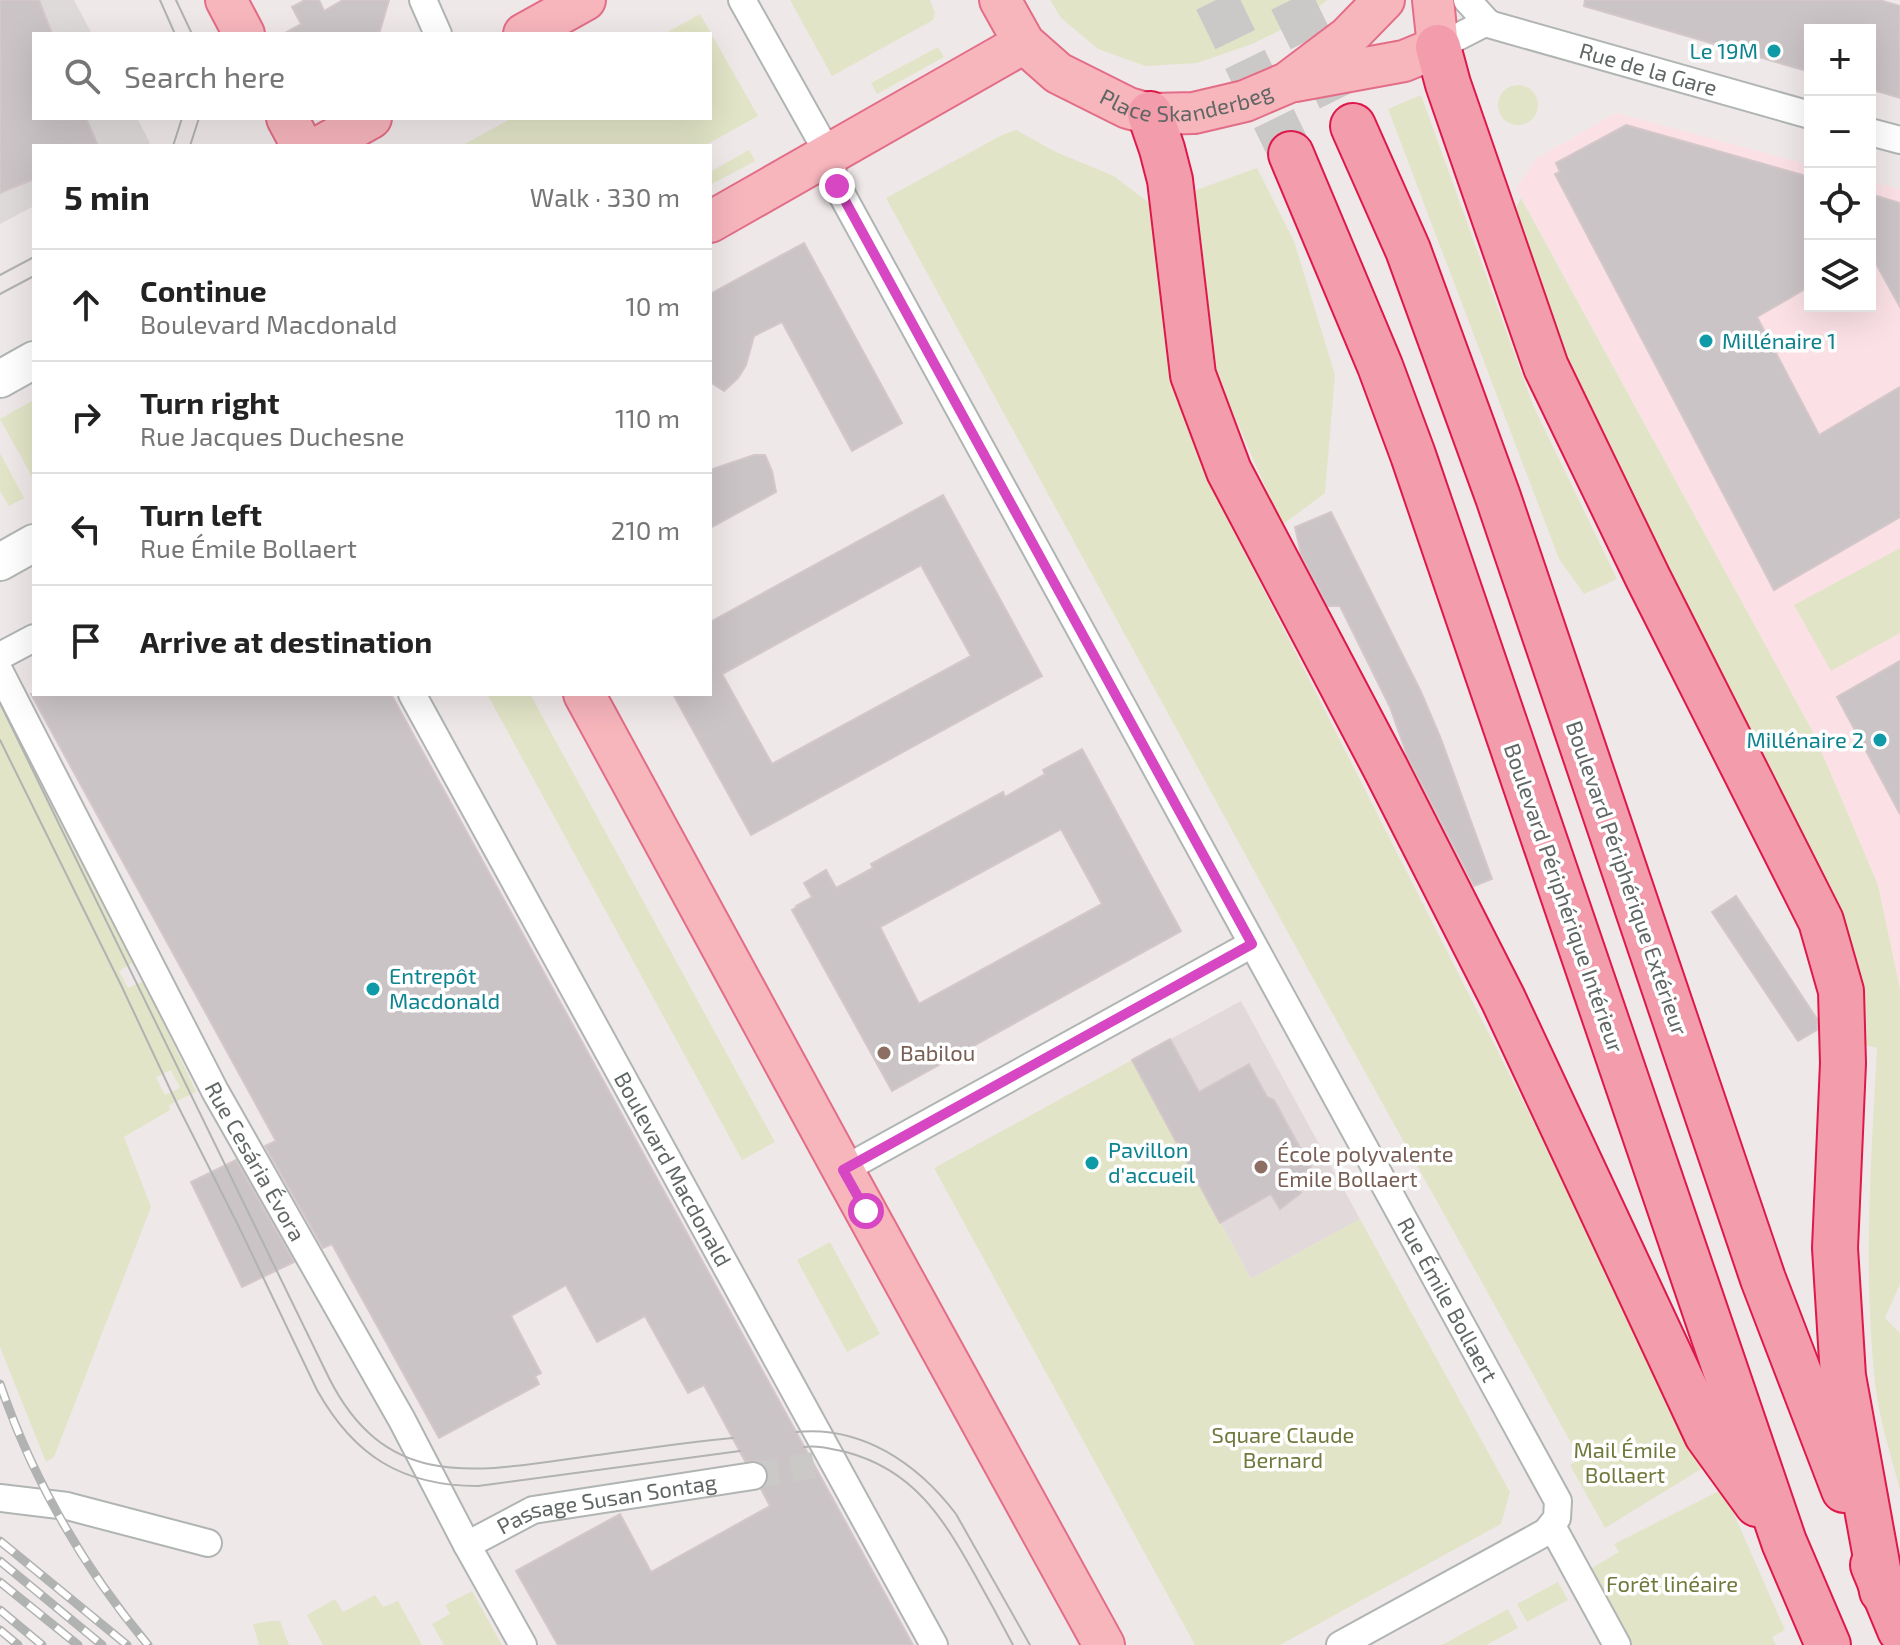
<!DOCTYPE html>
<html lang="en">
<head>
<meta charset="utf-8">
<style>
  :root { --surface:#fff; --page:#f2f2f2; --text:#222; --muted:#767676; --line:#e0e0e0 }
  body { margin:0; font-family:"Exo 2",sans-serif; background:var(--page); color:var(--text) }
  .controls { position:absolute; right:24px; top:24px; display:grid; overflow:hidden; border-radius:0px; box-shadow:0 8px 32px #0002 }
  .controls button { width:72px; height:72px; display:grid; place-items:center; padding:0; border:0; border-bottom:2px solid var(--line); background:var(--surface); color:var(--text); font:40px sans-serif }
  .stop { position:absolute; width:24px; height:24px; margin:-18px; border:6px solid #d746c3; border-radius:50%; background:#fff }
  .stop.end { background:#d746c3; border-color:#fff; box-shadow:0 2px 8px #0008 }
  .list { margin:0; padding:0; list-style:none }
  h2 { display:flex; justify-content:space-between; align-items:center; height:104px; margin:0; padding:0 32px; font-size:34px }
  h2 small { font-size:26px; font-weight:400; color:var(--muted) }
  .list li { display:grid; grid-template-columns:52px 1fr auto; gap:24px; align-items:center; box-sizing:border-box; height:112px; padding:0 32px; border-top:2px solid var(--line) }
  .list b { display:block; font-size:30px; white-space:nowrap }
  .list p { margin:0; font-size:26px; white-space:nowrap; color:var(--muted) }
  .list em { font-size:26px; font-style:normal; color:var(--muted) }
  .icon { flex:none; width:44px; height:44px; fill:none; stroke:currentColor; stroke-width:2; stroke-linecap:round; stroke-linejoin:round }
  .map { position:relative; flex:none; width:1900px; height:1645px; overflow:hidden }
  .search { position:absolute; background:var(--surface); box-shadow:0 8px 32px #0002; left:32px; top:32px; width:680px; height:88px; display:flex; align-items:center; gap:20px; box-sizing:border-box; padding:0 28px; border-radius:0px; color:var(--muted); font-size:30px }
  .panel { position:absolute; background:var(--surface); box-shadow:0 8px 32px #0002; left:32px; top:144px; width:680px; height:552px; border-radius:0px }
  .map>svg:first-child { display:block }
  .commercial { fill:#fbe1e6 }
  .industrial { fill:#dedada }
  .education { fill:#e2d9da }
  .green { fill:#e2e4c7; fill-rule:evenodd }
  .building { fill:#cbc4c6; stroke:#d4c7ca; stroke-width:2; fill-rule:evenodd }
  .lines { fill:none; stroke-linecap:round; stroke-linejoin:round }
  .street-tunnel { stroke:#cbc8c8; stroke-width:26; stroke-dasharray:26 13; stroke-linecap:butt }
  .highway-tunnel { stroke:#cbc8c8; stroke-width:44; stroke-dasharray:44 22; stroke-linecap:butt }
  .street-casing { stroke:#b0b5b4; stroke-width:30 }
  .secondary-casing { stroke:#b0b6b4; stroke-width:40 }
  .primary-casing { stroke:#e36d87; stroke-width:44 }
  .highway-casing { stroke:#de194a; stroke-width:48 }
  .street { stroke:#fff; stroke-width:26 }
  .secondary { stroke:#fff; stroke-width:36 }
  .primary { stroke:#f7b5bc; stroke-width:40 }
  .highway { stroke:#f29cac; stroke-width:44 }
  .tram { stroke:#b1b2b2; stroke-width:2 }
  .rail-casing { stroke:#b1b2b2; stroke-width:9 }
  .rail { stroke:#fff; stroke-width:6; stroke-dasharray:18; stroke-linecap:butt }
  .route { stroke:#d746c3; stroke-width:10 }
  .culture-dot { fill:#0f9aa8; stroke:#fff; stroke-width:3 }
  .education-dot { fill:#8d6e63; stroke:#fff; stroke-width:3 }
  .labels { text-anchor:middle; stroke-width:7; stroke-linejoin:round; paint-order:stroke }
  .culture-label { font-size:22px; fill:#0d838f; stroke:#fff; text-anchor:start }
  .street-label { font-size:22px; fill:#5f6663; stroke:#fff }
  .education-label { font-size:22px; fill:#785e54; stroke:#fff; text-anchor:start }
  .park-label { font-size:22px; fill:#71783b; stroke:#fff }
</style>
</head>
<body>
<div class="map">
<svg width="1900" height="1645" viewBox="0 0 1900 1645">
  <rect width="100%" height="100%" fill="#efe8e9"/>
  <path class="commercial" d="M1616 113 1810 165V306H1870V181L1900 189V989L1878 885 1814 734 1516 188 1537 158Z"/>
  <path class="industrial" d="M0 0H74L92 34H34V118H137L150 143 144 146H34V206L0 224Z"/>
  <path class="education" d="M1241 1001 1360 1219 1251 1279 1132 1060Z"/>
  <g class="green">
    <path d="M790 0H930L935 13 933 20 832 76Z"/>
    <path d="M1050 0H1327L1307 17 1252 44 1197 63 1145 66 1098 49 1061 18Z"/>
    <path d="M700 14 758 116 704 146H461L512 118H710V34H664Z"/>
    <path d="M938 47 944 57 877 94 871 83Z"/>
    <circle cx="1518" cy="105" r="20"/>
    <path d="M1421 95 1533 405 1617 579 1584 594 1559 559 1388 109Z"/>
    <path d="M1016 130 1056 152 1114 176 1148 202 1155 221 1181 397 1192 440 1208 480 1594 1241 1711 1463 1605 1528 1570 1465 1580 1459 1309 971 886 198 1002 135Z"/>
    <path d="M749 150 755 161 710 185V172Z"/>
    <path d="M1257 168 1294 241 1335 375 1325 493 1282 525 1216 374 1188 193Z"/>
    <path d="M1521 198 1814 734 1878 885 1900 989V1284L1885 1318 1900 1333V1490C1891 1455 1879 1419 1875 1383 1863 1272 1871 1160 1877 1048L1859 1043 1829 893 1561 350 1514 213Z"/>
    <path d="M34 400V480L0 419Z"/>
    <path d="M0 453 24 498 9 506 0 491Z"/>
    <path d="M1900 548V633L1831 671 1794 605Z"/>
    <path d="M0 683 53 800 134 962 119 971 128 988 144 981 196 1092 169 1105 170 1110 124 1137 151 1207 54 1457 46 1462 0 1347ZM171 1070 180 1088 165 1095 156 1077Z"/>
    <path d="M487 694H530L775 1142 742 1160Z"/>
    <path d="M1132 1060 1251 1279 1360 1219 1510 1492 1501 1524 1280 1645H1195L934 1168Z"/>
    <path d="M830 1242 880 1334 847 1352 797 1260Z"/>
    <path d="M1723 1489 1785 1630 1772 1637 1776 1645H1628L1587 1571 1619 1552 1614 1544Z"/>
    <path d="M1558 1582 1568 1600 1527 1622 1517 1604Z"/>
    <path d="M472 1591 502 1645H503H444L432 1624 450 1614 445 1605Z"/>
    <path d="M375 1595 383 1607 398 1601 422 1645H323L307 1615 335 1599 343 1612Z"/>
    <path d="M1508 1609 1518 1628 1486 1645H1442Z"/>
    <path d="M270 1621H280L289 1645H259L253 1624Z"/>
  </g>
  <g class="building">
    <path d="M0 0H39L52 34H34V118H86L98 146H34V179L0 193Z"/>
    <path d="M305 0H319L324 11 343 0H389L379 34H283L301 24 292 7Z"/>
    <path d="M1585 0H1879L1900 6V98L1870 89V30H1810V72L1584 6Z"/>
    <path d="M1626 125 1810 177V286L1757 317 1819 435 1900 387V517L1774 590 1555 174 1560 172 1556 163Z"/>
    <path d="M1870 194 1900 203V307L1870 253Z"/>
    <path d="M804 243 902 423 852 451 782 322 754 336 746 365 738 378 724 391 710 382V294Z"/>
    <path d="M754 455H765L772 471 776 492 710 528V470Z"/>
    <path d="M943 495 1042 676 751 835 673 694H710V622ZM921 565 971 656 772 764 722 674Z"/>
    <path d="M1331 512 1421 692 1441 739 1492 879 1474 886 1407 755 1390 707 1340 606H1328L1301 554 1295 527Z"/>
    <path d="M1900 661V814L1837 697Z"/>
    <path d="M31 694H391L913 1645H558L516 1571 620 1514 651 1572 770 1506 761 1489 768 1481 769 1473 766 1467 758 1461H745L704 1385 688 1393 645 1316 597 1342 566 1285 511 1316 541 1373 535 1376 539 1384 439 1438 332 1244 323 1248 265 1146 276 1141Z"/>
    <path d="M1082 749 1181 931 892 1091 792 910 797 907 796 906 812 897 804 883 826 870 836 888 873 868 871 864 972 809 1003 792 1005 797 1045 774 1043 770ZM1061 829 1102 904 919 1004 880 927Z"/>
    <path d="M1736 896 1817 1019V1030L1798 1041 1712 912Z"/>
    <path d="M1170 1039 1199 1092 1249 1064 1267 1097 1274 1100 1316 1177 1298 1187 1301 1193 1280 1209 1271 1194 1220 1223 1132 1060Z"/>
    <path d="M236 1160 294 1262 242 1287 191 1182Z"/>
  </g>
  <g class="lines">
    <path class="street-tunnel" d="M753 1476 814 1465"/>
    <g class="highway-tunnel">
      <path d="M1216 0 1291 154"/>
      <path d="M1291 0 1353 126"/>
    </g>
    <defs>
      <g id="street">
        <path d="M423 0 438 34"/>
        <path id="s1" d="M742 0 829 155 835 182 847 204 1558 1501 1557 1518 1546 1532 1340 1645"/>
        <path id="s2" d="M1467 0 1487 22 1492 25 1810 115"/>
        <path d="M1438 47 1487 22"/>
        <path d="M1870 132 1900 140"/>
        <path d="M0 656 34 638"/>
        <path id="s3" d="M0 672 215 1091 402 1420 467 1545 523 1645"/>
        <path id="s4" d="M412 694 934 1645"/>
        <path d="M843 1170 1252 944"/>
        <path d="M0 1498 67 1506 208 1543"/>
        <path d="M1552 1526 1617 1645"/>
        <path id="s5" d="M467 1545 533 1510 753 1476"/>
      </g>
      <g id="secondary">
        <path d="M0 379 34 360"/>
        <path d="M0 562 34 543"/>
      </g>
      <g id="primary">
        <path d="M226 0 244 34"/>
        <path id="s6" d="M1000 0 1024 43 1058 73 1128 108 1150 114 1194 113 1245 101 1287 83 1348 37 1384 0"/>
        <path d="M524 34 585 0"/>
        <path d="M1295 81 1404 61 1438 47 1433 0"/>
        <path d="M287 118 302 146"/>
        <path d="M321 146 371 118"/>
        <path d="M710 222 1024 43"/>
        <path d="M584 694 843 1170 1104 1645"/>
      </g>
      <g id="highway">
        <path d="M1438 47 1448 84 1546 367 1648 578 1821 921 1841 991 1843 1063 1835 1248 1843 1376 1882 1591"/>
        <path d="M1150 114 1162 149 1170 180 1193 375 1229 471 1386 769 1503 999 1707 1435 1757 1504"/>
        <path d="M1353 126 1408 250 1498 497 1763 1279 1844 1490"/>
        <path d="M1291 154 1380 366 1413 455 1784 1542 1828 1645"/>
        <path d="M1873 1565 1900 1630"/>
      </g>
    </defs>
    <use href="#street" class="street-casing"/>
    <use href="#secondary" class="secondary-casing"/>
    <use href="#primary" class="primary-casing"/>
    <use href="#highway" class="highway-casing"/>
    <use href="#street" class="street"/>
    <use href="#secondary" class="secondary"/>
    <use href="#primary" class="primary"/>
    <use href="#highway" class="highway"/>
    <g class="tram">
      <path d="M160 0 175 34"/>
      <path d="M176 0 192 34"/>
      <path d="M173 146 182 118"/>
      <path d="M190 146 199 118"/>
      <path d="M0 275 34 257"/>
      <path d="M0 294 34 276"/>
      <path d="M0 703 329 1378C385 1489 471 1473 576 1458 628 1451 680 1443 733 1438"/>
      <path d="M0 740 121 985 178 1106 239 1227 317 1390C354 1456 402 1486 478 1486L740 1451"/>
      <path d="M796 1432C862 1425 918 1464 956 1514L1030 1645"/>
      <path d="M804 1447C819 1445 832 1449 846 1452 914 1470 943 1518 975 1575 988 1598 1001 1622 1013 1645"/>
    </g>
    <defs>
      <g id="rail">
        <path d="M0 1384C33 1480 83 1567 148 1645"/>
        <path d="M0 1541 127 1645"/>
        <path d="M0 1561 102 1645"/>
        <path d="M0 1582 78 1645"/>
        <path d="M0 1610 42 1645"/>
        <path d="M0 1630 18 1645"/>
      </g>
    </defs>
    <use href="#rail" class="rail-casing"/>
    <use href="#rail" class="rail"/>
  </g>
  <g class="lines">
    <path class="route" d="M837 186 1252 944 843 1170 866 1211"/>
  </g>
  <g class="culture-dot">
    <circle cx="1774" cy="51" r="8"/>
    <circle cx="1706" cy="341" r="8"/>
    <circle cx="1880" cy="740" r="8"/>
    <circle cx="373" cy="989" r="8"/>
    <circle cx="1092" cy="1163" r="8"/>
  </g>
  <g class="education-dot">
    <circle cx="884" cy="1053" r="8"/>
    <circle cx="1261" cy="1167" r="8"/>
  </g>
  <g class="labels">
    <g class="culture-label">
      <text x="1758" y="59" text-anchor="end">Le 19M</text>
      <text x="1722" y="349">Millénaire 1</text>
      <text x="1864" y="748" text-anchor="end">Millénaire 2</text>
      <text x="389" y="984">Entrepôt<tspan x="389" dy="25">Macdonald</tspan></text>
      <text x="1108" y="1158">Pavillon<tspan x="1108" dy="25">d'accueil</tspan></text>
    </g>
    <g class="street-label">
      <text dy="8" stroke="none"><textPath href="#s2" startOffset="198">Rue de la Gare</textPath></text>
      <text dy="8" stroke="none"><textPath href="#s6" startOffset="232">Place Skanderbeg</textPath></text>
      <text transform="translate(1627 878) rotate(71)" y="8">Boulevard Périphérique Extérieur</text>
      <text transform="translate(1564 898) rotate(71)" y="8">Boulevard Périphérique Intérieur</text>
      <text dy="8" stroke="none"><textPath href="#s3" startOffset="552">Rue Cesária Évora</textPath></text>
      <text dy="8" stroke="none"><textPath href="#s4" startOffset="542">Boulevard Macdonald</textPath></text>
      <text dy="8" stroke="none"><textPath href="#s1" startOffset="1480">Rue Émile Bollaert</textPath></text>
      <text dy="8" stroke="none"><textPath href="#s5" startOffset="148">Passage Susan Sontag</textPath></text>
    </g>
    <g class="education-label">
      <text x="900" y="1061">Babilou</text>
      <text x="1277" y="1162">École polyvalente<tspan x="1277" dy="25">Emile Bollaert</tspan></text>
    </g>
    <g class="park-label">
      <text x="1283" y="1443">Square Claude<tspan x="1283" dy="25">Bernard</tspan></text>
      <text x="1625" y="1458">Mail Émile<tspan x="1625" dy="25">Bollaert</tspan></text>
      <text x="1672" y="1592">Forêt linéaire</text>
    </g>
  </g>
</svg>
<div class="controls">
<button>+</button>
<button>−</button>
<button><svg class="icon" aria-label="locate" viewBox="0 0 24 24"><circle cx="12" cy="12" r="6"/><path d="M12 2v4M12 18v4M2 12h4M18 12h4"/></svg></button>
<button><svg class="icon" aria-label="layers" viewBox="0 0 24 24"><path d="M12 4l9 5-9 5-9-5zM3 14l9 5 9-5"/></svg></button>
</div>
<div class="stop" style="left:866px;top:1211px"></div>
<div class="stop end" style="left:837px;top:186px"></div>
<div class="search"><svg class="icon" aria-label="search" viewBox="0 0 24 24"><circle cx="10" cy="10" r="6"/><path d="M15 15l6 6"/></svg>Search here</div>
<section class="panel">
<h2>5 min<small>Walk · 330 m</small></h2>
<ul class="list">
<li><svg class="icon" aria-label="ahead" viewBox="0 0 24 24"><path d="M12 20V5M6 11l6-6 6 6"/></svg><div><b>Continue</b><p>Boulevard Macdonald</p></div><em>10 m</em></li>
<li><svg class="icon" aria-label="right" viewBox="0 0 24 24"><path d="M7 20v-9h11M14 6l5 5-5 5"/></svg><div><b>Turn right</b><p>Rue Jacques Duchesne</p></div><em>110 m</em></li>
<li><svg class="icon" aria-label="left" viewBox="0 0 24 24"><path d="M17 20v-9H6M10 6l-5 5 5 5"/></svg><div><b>Turn left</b><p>Rue Émile Bollaert</p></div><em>210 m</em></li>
<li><svg class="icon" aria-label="arrive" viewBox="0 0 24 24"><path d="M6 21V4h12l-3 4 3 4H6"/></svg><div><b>Arrive at destination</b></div></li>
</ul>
</section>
</div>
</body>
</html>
